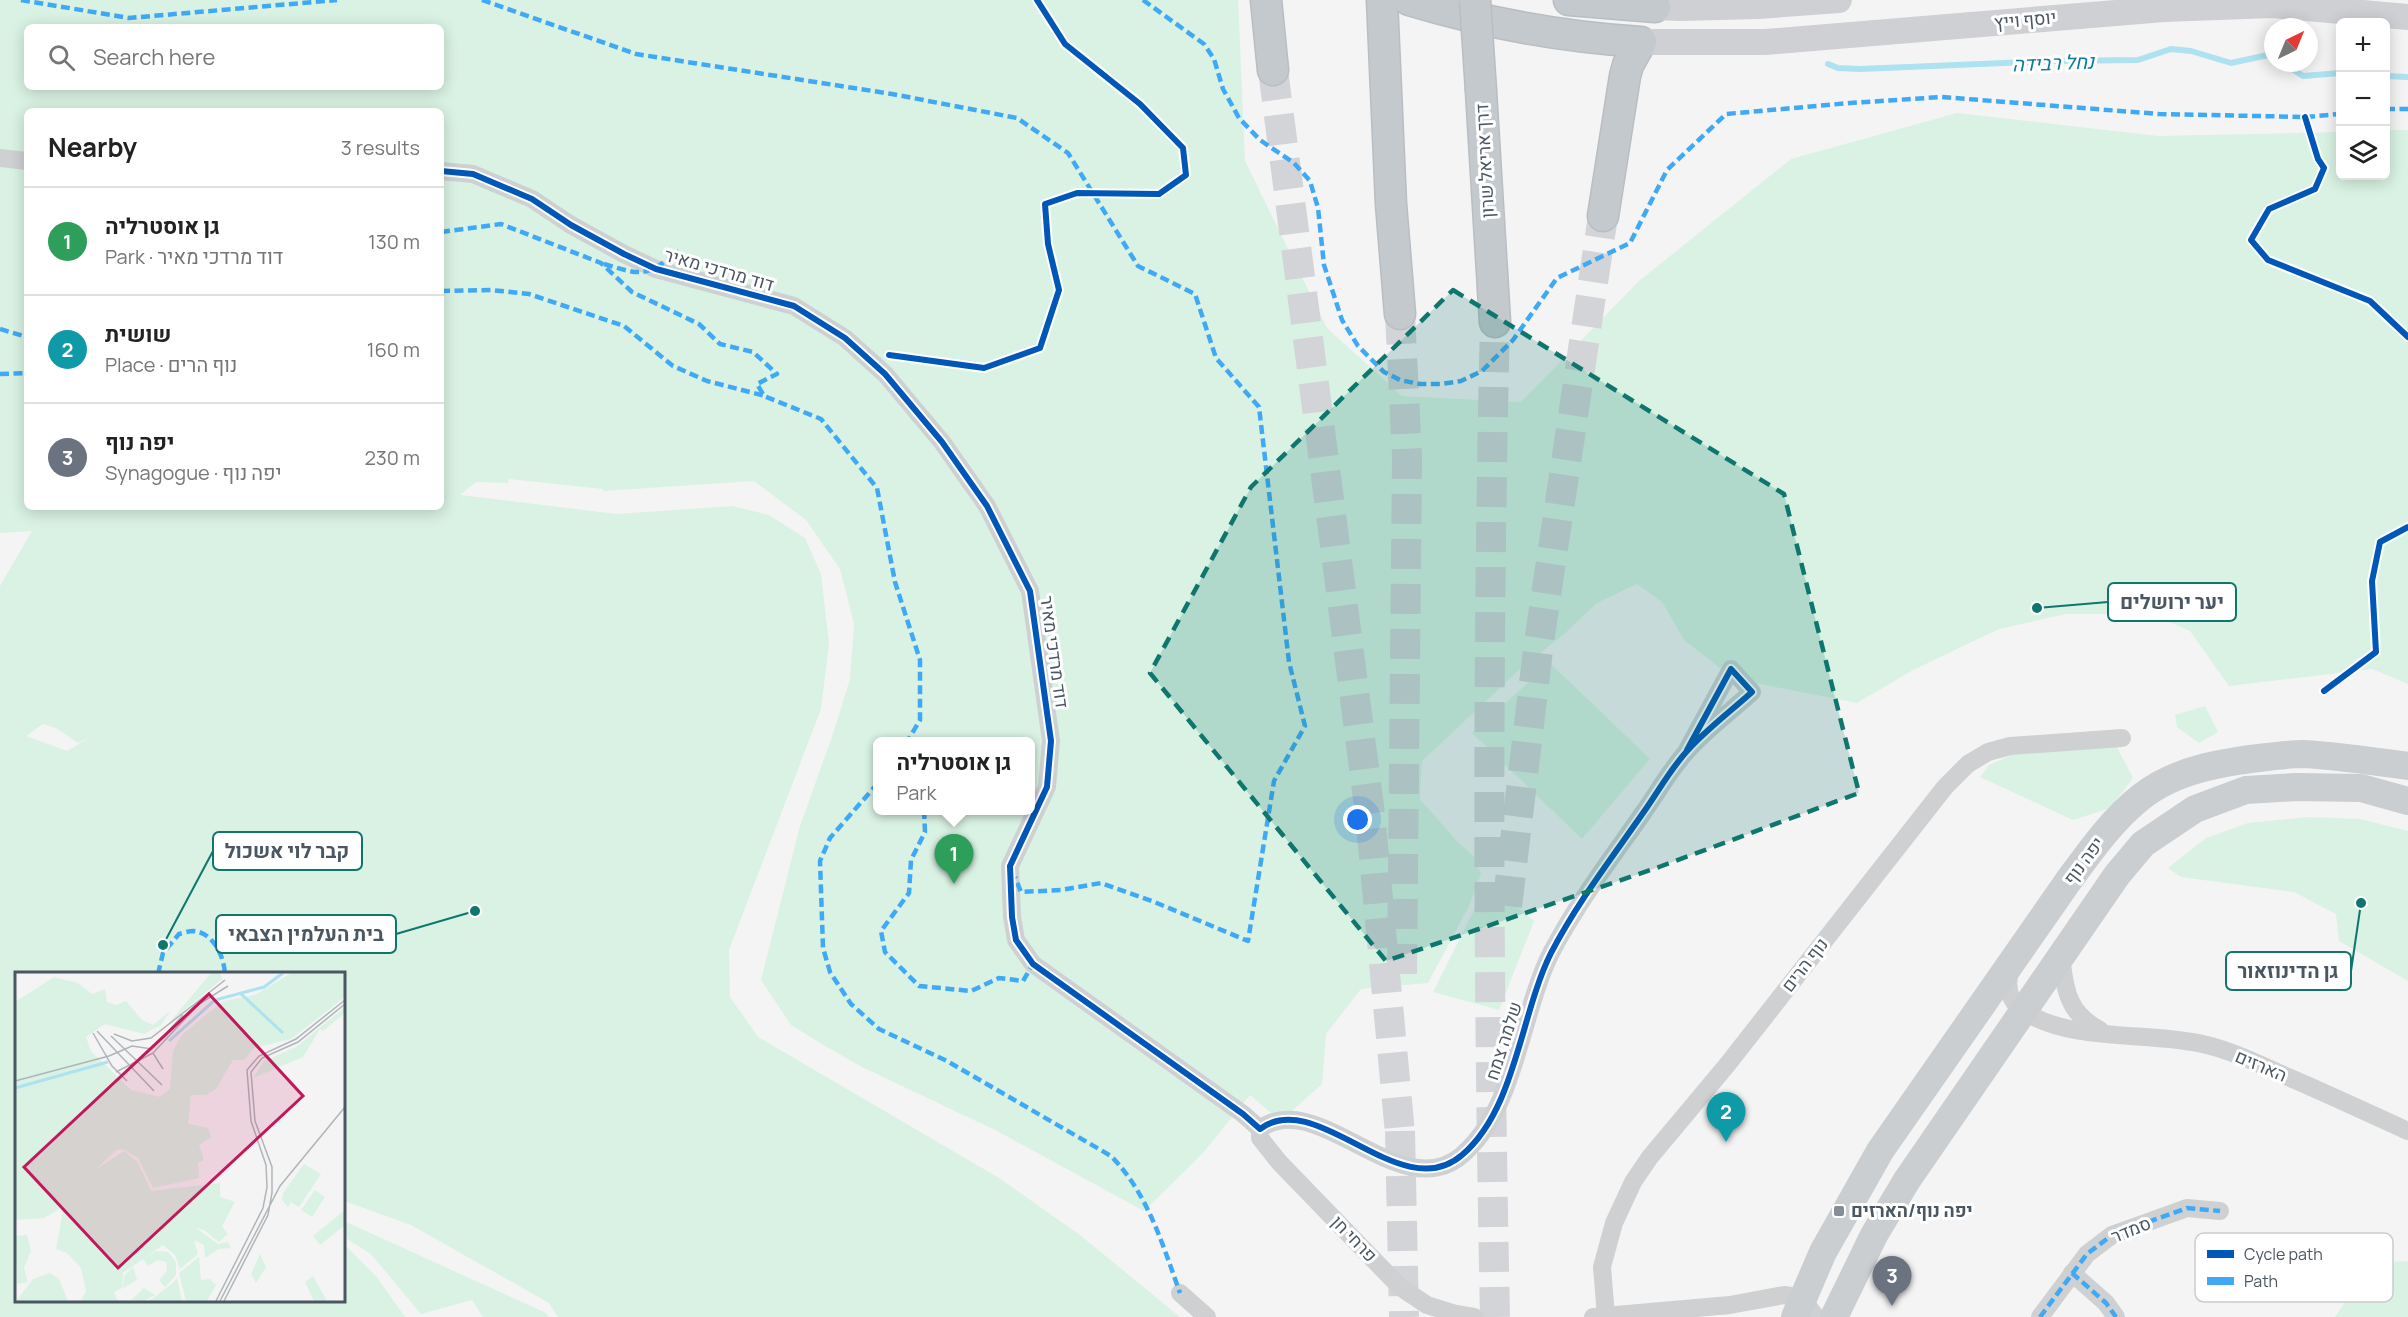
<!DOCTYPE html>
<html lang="en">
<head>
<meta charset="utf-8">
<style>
  :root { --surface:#fff; --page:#f2f2f2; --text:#222; --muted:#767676; --line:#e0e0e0; --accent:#7c3aed }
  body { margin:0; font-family:Manrope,Heebo,sans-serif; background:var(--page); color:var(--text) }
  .controls { position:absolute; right:18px; top:18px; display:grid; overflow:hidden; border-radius:9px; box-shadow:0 3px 15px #0003 }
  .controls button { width:54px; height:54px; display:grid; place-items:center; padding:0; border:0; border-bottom:2px solid var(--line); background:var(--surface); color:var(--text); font:30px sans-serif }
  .compass { position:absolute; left:2264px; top:18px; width:54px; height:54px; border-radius:50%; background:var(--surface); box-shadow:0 3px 15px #0003; rotate:43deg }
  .you { position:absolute; left:1358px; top:820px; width:21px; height:21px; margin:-15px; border:4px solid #fff; border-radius:50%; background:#1a73e8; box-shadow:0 0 0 9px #1a73e833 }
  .badge { display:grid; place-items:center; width:39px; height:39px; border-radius:50%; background:var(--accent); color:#fff; font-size:20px; font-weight:700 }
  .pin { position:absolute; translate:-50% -50px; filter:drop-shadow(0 2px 3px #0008) }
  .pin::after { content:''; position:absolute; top:32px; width:21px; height:18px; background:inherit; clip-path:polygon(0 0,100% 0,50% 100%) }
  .popup { position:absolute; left:873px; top:737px; width:162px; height:78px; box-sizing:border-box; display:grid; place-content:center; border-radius:9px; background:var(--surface); filter:drop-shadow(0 2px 4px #0005); font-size:20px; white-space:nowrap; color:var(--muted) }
  .popup b { font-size:22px; color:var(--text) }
  .popup::after { content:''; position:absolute; left:50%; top:100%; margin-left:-12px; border:12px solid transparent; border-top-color:var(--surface) }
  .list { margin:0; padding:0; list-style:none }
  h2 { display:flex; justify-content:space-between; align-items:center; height:78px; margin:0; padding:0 24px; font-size:26px }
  h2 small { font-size:20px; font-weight:400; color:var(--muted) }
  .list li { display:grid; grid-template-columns:39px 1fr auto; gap:18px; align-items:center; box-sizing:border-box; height:108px; padding:0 24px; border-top:2px solid var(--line) }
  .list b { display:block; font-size:22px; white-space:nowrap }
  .list p { margin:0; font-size:20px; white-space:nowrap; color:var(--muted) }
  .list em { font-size:20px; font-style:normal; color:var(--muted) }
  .icon { flex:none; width:33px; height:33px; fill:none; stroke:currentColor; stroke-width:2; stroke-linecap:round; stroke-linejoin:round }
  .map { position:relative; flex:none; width:2408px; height:1317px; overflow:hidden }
  .search { position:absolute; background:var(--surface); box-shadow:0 3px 15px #0003; left:24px; top:24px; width:420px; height:66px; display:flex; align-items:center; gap:15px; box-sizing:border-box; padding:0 21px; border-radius:9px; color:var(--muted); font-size:22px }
  .panel { position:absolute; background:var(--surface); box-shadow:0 3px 15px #0003; left:24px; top:108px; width:420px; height:402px; border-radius:9px }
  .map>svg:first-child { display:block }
  .green { fill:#d9f2e3; fill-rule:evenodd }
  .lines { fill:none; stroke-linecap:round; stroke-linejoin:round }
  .stream { stroke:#aee2f0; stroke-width:6 }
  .trunk-tunnel { stroke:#d2d4d7; stroke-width:30; stroke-dasharray:30 15; stroke-linecap:butt }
  .trunk-casing { stroke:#b9bec3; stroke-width:33 }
  .minor { stroke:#ced0d2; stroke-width:18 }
  .secondary { stroke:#ced0d4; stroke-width:26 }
  .primary { stroke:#caced1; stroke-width:28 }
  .trunk { stroke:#c4c9cd; stroke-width:30 }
  .trunk-bridge-casing { stroke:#b9bec3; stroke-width:33; stroke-linecap:butt }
  .trunk-bridge { stroke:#c4c9cd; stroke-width:30 }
  .quiet { stroke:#3fa9f5; stroke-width:4.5; stroke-dasharray:9 4.5; stroke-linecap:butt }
  .cycleway-casing { stroke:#fff; stroke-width:10 }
  .cycleway { stroke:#0057b8; stroke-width:6 }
  .marked { fill:#0f766e; fill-opacity:0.2; stroke:#0f766e; stroke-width:4.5; stroke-dasharray:12 8; stroke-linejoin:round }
  .poi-dot { fill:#868d94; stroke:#fff; stroke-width:2 }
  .labels { text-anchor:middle; stroke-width:6; stroke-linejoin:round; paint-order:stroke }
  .street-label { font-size:18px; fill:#4a5661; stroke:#fff }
  .poi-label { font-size:18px; font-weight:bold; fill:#4a5661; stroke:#fff; text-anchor:start }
  .water-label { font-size:20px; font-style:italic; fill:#0c7c9b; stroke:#fff }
  .inset-river { fill:none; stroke:#aee2f0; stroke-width:3 }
  .inset-road { fill:none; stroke:#b0b5b9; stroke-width:1.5 }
  .view { fill:#c2185b; fill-opacity:0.15; stroke:#c2185b; stroke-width:3 }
  .inset-edge { fill:none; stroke:#4a5661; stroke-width:3 }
  .key { fill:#fff; stroke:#c9ccd0; stroke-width:1.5 }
  .key-label { font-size:16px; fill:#4a5661 }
  .leader { fill:none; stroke:#0f766e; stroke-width:2 }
  .callout-dot { fill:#0f766e; stroke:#fff; stroke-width:2 }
  .callout { fill:#fff; stroke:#0f766e; stroke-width:2 }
  .callout-label { font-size:20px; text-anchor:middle; font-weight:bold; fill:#4a5661 }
</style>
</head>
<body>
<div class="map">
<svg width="2408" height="1317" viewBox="0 0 2408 1317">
  <rect width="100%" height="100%" fill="#f4f4f4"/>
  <g class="green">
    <path d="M0 0H1238L1245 161 1327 328 1402 396 1521 402 1639 281 1791 159 1957 113 2158 136 2340 132V176H2386V130H2408V684L2372 669 2229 686 2190 631 2151 614H2066L1999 629 1913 670 1857 703 1734 679 1684 640 1662 602 1637 584 1597 603 1563 635 1519 670 1422 761 1420 799 1454 838 1475 858 1481 874 1468 908 1428 983 1361 989 1326 1034 1322 1084 1281 1121 1250 1095 1203 1153 1144 1211 997 1131 862 1067 825 1046 791 1025 761 980 800 826 833 734 850 679 854 624 840 569 806 520 754 481 603 491V489L509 479 508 483 476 482 460 495 617 514 732 506 769 515 805 538 821 574 829 643 821 709 729 950 730 997 758 1037 999 1178 1080 1235 1180 1317H558L549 1303 411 1225 344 1201V974H16V1300H344V1244L376 1276 405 1317H0V586L32 531 0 533ZM27 27H441V87H27ZM27 111H441V507H27ZM43 724 56 728 78 743 94 735 67 751 26 736ZM878 742H1030V810H878Z"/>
    <path d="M1550 663 1650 759 1582 839 1472 733Z"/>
    <path d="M2205 706 2218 732 2199 743 2177 727 2175 715Z"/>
    <path d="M2116 745 2133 778 2110 808 2073 820 1980 777 1989 765 2011 755Z"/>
    <path d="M2309 817 2360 819 2408 831V981L2339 941 2336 914 2294 892 2181 877 2168 868 2206 838 2248 823Z"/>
    <path d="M1488 882 1534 921 1499 1010 1433 992Z"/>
    <path d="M344 1221 546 1313 549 1317H483L472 1300 421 1314 371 1254 344 1237Z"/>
    <path d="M2408 1261V1317H2335L2371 1263Z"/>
  </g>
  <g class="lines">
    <g class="stream">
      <path d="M2283 63 2303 76 2340 73"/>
      <path d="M1828 64 1838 68 1860 69 2053 61 2138 60 2171 49 2191 51 2231 63 2268 55 2273 58"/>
      <path d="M2386 76 2408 77"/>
    </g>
    <g class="trunk-tunnel">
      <path d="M1273 70 1370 814 1400 1133"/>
      <path d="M1400 314 1407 457 1402 975"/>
      <path d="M1507 906 1539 642 1603 216"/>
      <path d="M1400 1131 1404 1317"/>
      <path d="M1495 1317C1488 986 1487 654 1495 322"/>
    </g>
    <defs>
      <g id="trunk">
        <path d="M1266 0 1273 70"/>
        <path d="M1382 0 1391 204 1400 314"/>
        <path d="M1409 0C1485 23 1561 37 1641 42L1628 65 1625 76 1603 216"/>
        <path d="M1569 0 1655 7"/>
        <path d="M1481 91 1495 322"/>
      </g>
    </defs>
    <use href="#trunk" class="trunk-casing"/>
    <g class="minor">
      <path d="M0 158 27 161"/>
      <path d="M441 171 473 174 532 199 571 225 624 254 656 269 794 306 845 338 885 374 942 442 987 506 1030 591 1051 741 1047 787 1010 866 1012 917 1016 940 1033 964 1243 1114 1260 1129"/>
      <path d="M2061 957C2065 990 2068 1014 2100 1030"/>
      <path d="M2011 969C2005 986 2009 1002 2025 1012 2074 1043 2151 1031 2207 1045 2235 1052 2261 1065 2288 1077 2328 1094 2368 1113 2408 1131"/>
      <path d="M1260 1129C1317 1086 1401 1208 1462 1155 1516 1109 1520 1015 1551 953 1577 903 1611 859 1643 813 1658 792 1671 768 1688 750 1707 729 1731 711 1752 692L1731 669 1687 750"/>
      <path d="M1260 1129V1138L1279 1162 1400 1287 1427 1305 1456 1314 1474 1317"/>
      <path d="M2072 1273 2106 1303 2116 1317"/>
      <path d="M1180 1293 1207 1317"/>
      <path d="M1606 1316 1602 1267 1614 1223 1633 1182 1650 1157 1727 1065 1945 787 1968 764 1988 752 2010 746 2122 738"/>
      <path d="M1593 1317 1730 1305 1784 1295 1802 1298 1816 1317"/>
      <path d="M2040 1317 2087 1254 2112 1235 2187 1208 2220 1211"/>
    </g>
    <g class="secondary">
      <path d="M1646 0 1655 7 1680 8 1759 6 1839 0"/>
      <path d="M1641 42H1765L2164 9 2273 5 2408 17"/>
    </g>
    <g class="primary">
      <path d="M1795 1317 1823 1252 1880 1151 2069 880C2091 850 2112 820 2141 797 2176 769 2224 762 2267 757 2278 756 2291 754 2303 754 2338 756 2373 761 2408 766"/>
      <path d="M1834 1317 1874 1235 1907 1180 2117 875 2143 844 2195 809 2246 790 2297 787 2361 788 2408 801"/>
    </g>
    <use href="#trunk" class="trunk"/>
    <defs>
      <path id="trunk-bridge" d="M1475 0 1481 91"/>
    </defs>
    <use href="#trunk-bridge" class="trunk-bridge-casing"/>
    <use href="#trunk-bridge" class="trunk-bridge"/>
    <g class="quiet">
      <path d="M21 0 129 18 337 0"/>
      <path d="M482 0 636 54 892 94 1017 118 1068 153 1138 266 1195 294 1216 358 1259 407 1289 662 1305 726 1274 781 1248 941 1152 901 1101 883 1061 890 1021 892 1015 877"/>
      <path d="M1143 0 1204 44 1214 59 1223 89 1239 118 1260 140 1294 163 1310 181 1318 208 1324 265 1342 320 1358 346 1384 372 1400 380 1420 384H1441L1461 381 1482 371 1513 340 1557 278 1630 243 1667 170 1726 114 1850 103 1942 97 2159 114 2305 117 2340 114"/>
      <path d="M2386 109H2408"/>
      <path d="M441 232 501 224 601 263 632 292 699 324 720 344 753 352 777 374 757 384 764 396 821 419 877 488 895 582 920 660V720L907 742"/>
      <path d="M604 264C644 276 645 277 679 251"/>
      <path d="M441 291 491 290 529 294 624 326 673 366 707 381 765 396"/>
      <path d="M0 329 27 337"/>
      <path d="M0 374 27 373"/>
      <path d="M878 783 830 838 820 861 823 948 830 972 851 1004 879 1029 947 1061 1111 1156C1148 1194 1162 1243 1180 1293"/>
      <path d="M924 810 925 832 911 860 909 893 881 931 885 952 919 986 971 991 999 978 1023 981 1033 964"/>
      <path d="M158 974 163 953 179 934C183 933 189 931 193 931 213 932 224 956 225 974"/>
      <path d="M2072 1273 2106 1303 2116 1317"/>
      <path d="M2040 1317 2087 1254 2112 1235 2187 1208 2220 1211"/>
    </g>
    <defs>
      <g id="cycleway">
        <path d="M2305 117 2318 159 2324 168 2315 189 2269 209 2251 240 2268 260 2370 301 2408 337"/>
        <path d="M441 171 473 174 532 199 571 225 624 254 656 269 794 306 845 338 885 374 942 442 987 506 1030 591 1051 741 1047 787 1010 866 1012 917 1016 940 1033 964 1243 1114 1260 1129C1317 1086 1401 1208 1462 1155 1516 1109 1520 1015 1551 953 1577 903 1611 859 1643 813 1658 792 1671 768 1688 750 1707 729 1731 711 1752 692L1731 669 1687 750"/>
        <path d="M889 355 984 368 1040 348 1059 290 1048 244 1045 204 1077 193 1159 194 1186 175 1183 148 1140 104 1065 44 1037 0"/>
        <path d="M2324 691 2376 652 2372 581 2380 542 2408 527"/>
      </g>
    </defs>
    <use href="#cycleway" class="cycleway-casing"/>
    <use href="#cycleway" class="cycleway"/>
  </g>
  <path class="marked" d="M1453 290 1784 494 1859 793 1659 867 1386 961 1150 673 1251 487Z"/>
  <rect class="poi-dot" x="1833" y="1205" width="12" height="12" rx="3"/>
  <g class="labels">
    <g class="street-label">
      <text transform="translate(2025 20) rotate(-5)" y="6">יוסף וייץ</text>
      <text transform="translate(1485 161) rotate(-93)" y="6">דרך אריאל שרון</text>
      <text transform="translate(719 270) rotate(16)" y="6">דוד מרדכי מאיר</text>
      <text transform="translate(1054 652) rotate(82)" y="6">דוד מרדכי מאיר</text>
      <text transform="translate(2084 861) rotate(-53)" y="6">יפה נוף</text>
      <text transform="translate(1805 965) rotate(-52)" y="6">נוף הרים</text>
      <text transform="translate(1504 1041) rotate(-72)" y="6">שלמה צמח</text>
      <text transform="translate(2261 1066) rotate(23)" y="6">הארזים</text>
      <text transform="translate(2131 1230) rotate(-22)" y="6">סמדר</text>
      <text transform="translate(1354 1239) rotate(46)" y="6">פרחי חן</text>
    </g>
    <g class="poi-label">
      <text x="1851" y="1217">יפה נוף/הארזים</text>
    </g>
    <g class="water-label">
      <text transform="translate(2053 63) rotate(-2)" y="7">נחל רבידה</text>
    </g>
  </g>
  <g transform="translate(15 972)">
    <rect width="330" height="330" fill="#f4f4f4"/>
    <path d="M196 1H205L207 7 153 52ZM276 1H330V25L276 67 239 76 229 88H218L201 117 191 123H176L173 152 193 156 196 165 184 173 188 184V189L183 190 184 206 138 216 123 186 108 177 101 178 80 198 109 179 123 191 136 219 205 211V225L220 230 207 254 213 262 204 270 189 258 181 256 203 272 213 270 216 276 204 277 190 286 189 273 179 268 183 282 165 297 160 283 148 273 108 301 107 316 99 320 103 329H66L71 319 66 296 52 281 41 277 49 234 29 246 0 248V30L39 5 63 11 77 22 90 17 92 30 101 33 111 29 127 48 138 53 156 38 146 53 129 62 90 52 71 65 76 79 116 118 145 125 155 117 158 79 167 63 208 29 240 23ZM330 35V41L308 59 305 57 288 85 238 106 249 89 281 75ZM289 192 306 202 284 235 276 230 273 235 267 228 268 221ZM300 218 310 225 297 245 286 238ZM330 238V253L305 273 298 264ZM12 263 16 279 9 296 13 310 2 312 0 264ZM141 279 153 280 161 290V303L150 315 144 308 152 299 151 290 143 288 133 294 128 287ZM245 282 251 295 241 311 236 302ZM184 285 186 308 195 307 201 313 192 329H171L164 301ZM118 295 122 308 108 316 109 304ZM35 301 44 307 53 329H1L18 307ZM298 304 312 329H299L290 310ZM162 306 167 329H134L158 311ZM129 316 140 323 129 329 116 328Z" fill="#d9f2e3"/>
    <path class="inset-river" d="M225 21 268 61M154 69 200 28 249 15 268 1M0 116 93 90"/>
    <path class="inset-road" d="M176 35 210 8M82 59 139 119M78 61 97 94 112 109M99 62 117 69 136 66 177 34M96 64 147 113M138 81 184 32 213 14M101 100 138 81 148 97M0 109 94 84 117 74 137 77 168 43M201 329 248 236 252 215 251 193 236 149 232 98 244 84 281 67 330 28M205 329 265 214 330 135M209 329 253 243 257 221V195L240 149 236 100 247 86 283 70 330 32"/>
    <path class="view" d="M194 22 288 124 103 296 9 195Z"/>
    <rect width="330" height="330" class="inset-edge"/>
  </g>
  <rect x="2195" y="1233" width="198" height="69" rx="9" class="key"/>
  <rect x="2207" y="1250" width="27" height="8" fill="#0057b8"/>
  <rect x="2207" y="1277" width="27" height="8" fill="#3fa9f5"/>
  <g class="key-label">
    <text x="2244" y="1260">Cycle path</text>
    <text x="2244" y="1287">Path</text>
  </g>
  <path class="leader" d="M2037 608L2108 602M163 945L213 851M475 911L396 934M2361 903L2351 971"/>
  <g class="callout-dot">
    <circle cx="2037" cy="608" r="6"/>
    <circle cx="163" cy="945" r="6"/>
    <circle cx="475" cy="911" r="6"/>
    <circle cx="2361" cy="903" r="6"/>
  </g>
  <g class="callout">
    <rect x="2108" y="583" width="128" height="38" rx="6"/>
    <rect x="213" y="832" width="149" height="38" rx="6"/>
    <rect x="216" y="915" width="180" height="38" rx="6"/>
    <rect x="2226" y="952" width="125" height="38" rx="6"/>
  </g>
  <g class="callout-label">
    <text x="2172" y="609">יער ירושלים</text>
    <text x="287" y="858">קבר לוי אשכול</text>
    <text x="306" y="941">בית העלמין הצבאי</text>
    <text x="2288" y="978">גן הדינוזאור</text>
  </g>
</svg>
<div class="controls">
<button>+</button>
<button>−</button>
<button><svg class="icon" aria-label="layers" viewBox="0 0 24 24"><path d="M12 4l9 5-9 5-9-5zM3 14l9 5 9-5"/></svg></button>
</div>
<svg class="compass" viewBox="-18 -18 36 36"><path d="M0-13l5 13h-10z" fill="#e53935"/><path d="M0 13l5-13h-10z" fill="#767676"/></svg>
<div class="you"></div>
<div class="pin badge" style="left:954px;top:884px;background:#2e9e5b">1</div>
<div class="popup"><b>גן אוסטרליה</b>Park</div>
<div class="pin badge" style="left:1726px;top:1142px;background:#0f9aa8">2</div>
<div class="pin badge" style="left:1892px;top:1306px;background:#6b7280">3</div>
<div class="search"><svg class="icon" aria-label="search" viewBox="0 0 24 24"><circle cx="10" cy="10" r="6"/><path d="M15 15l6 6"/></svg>Search here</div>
<section class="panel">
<h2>Nearby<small>3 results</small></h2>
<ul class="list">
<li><span class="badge" style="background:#2e9e5b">1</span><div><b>גן אוסטרליה</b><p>Park · דוד מרדכי מאיר</p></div><em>130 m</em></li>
<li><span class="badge" style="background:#0f9aa8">2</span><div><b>שושית</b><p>Place · נוף הרים</p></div><em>160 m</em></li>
<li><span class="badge" style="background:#6b7280">3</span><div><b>יפה נוף</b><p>Synagogue · יפה נוף</p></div><em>230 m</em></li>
</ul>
</section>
</div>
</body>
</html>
